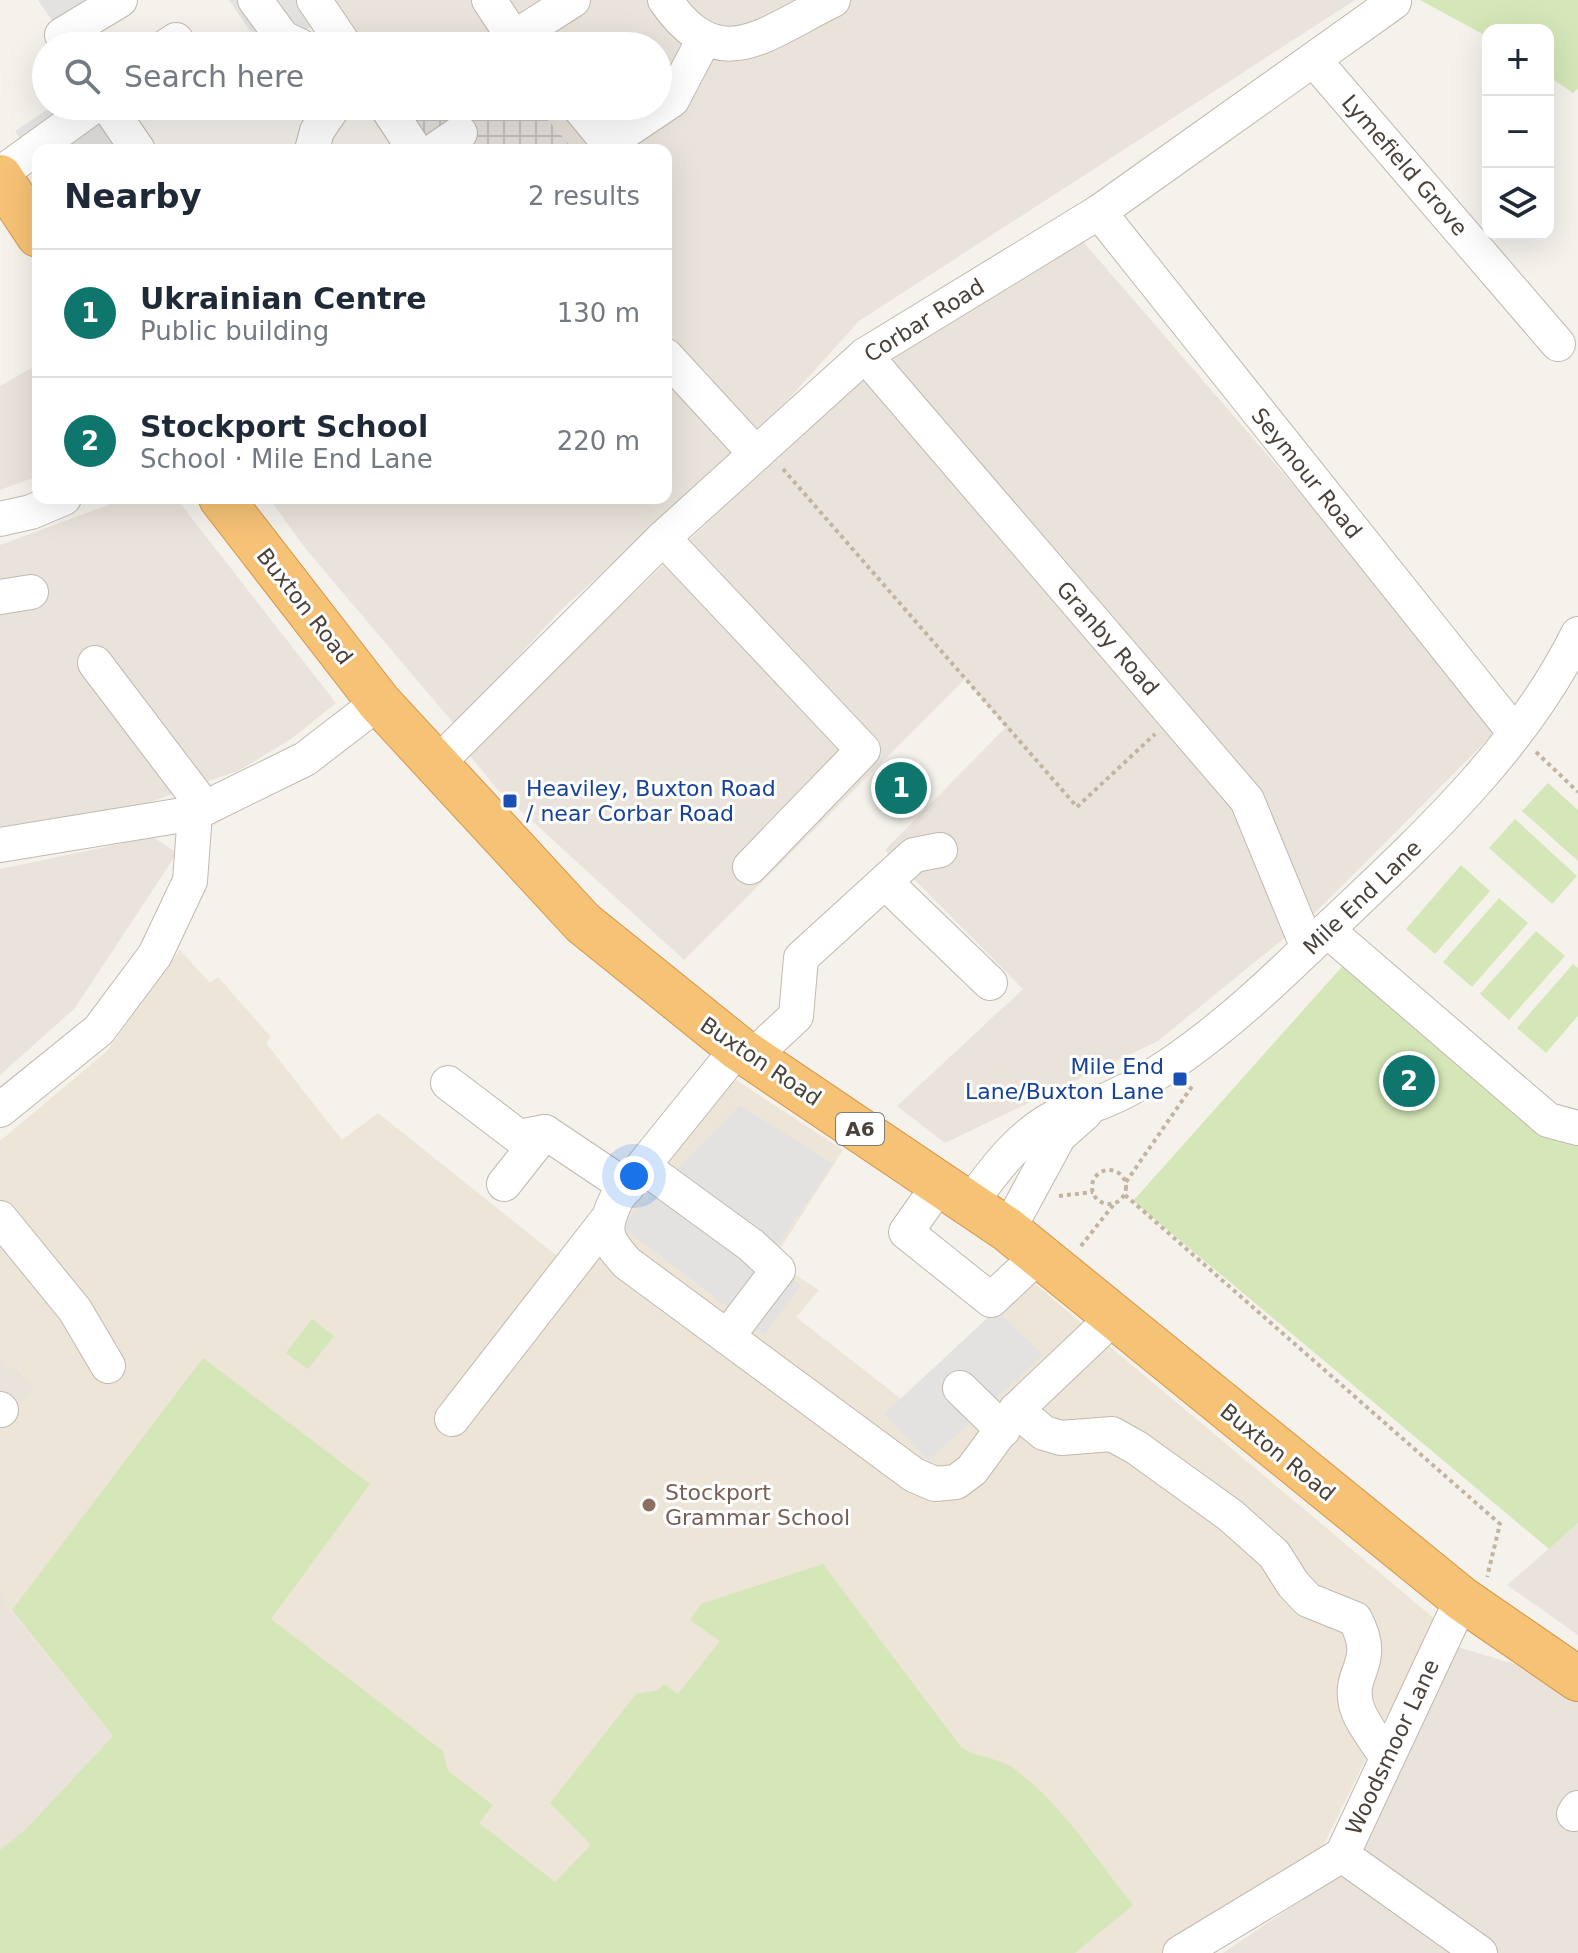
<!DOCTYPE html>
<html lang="en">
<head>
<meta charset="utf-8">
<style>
  :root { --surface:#fff; --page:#f2f2f3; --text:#1f2937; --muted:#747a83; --line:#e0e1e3; --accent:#0f766e }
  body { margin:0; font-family:"DejaVu Sans",sans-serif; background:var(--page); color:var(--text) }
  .controls { position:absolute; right:24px; top:24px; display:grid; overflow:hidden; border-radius:16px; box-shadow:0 8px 32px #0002 }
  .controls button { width:72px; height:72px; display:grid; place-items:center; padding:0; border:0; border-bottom:2px solid var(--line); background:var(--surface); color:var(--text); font:40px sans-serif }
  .you { position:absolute; left:634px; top:1176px; width:28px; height:28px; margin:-20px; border:6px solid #fff; border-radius:50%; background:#1a73e8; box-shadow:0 0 0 12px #1a73e833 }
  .badge { display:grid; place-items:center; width:52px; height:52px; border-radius:50%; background:var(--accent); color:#fff; font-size:26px; font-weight:700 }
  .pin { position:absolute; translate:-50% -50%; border:4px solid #fff; box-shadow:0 2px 8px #0006 }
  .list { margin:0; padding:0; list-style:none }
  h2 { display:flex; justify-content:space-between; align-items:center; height:104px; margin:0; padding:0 32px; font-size:34px }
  h2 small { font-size:26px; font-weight:400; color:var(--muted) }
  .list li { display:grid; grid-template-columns:52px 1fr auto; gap:24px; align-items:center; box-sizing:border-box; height:128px; padding:0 32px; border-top:2px solid var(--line) }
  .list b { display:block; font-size:30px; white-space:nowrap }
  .list p { margin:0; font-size:26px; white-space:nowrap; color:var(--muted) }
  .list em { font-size:26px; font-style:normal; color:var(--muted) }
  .icon { flex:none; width:44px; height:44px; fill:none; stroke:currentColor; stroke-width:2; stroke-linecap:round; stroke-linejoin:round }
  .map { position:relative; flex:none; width:1578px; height:1953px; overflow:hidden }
  .search { position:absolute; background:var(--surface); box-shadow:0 8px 32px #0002; left:32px; top:32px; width:640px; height:88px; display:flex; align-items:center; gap:20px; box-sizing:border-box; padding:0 28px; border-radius:44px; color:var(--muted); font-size:30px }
  .panel { position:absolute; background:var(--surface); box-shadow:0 8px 32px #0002; left:32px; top:144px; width:640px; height:360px; border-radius:16px }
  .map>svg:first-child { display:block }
  .residential { fill:#e9e3db }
  .industrial { fill:url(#industrial-grid) }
  .education { fill:#ede5d7 }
  .green { fill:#d5e7b8 }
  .parking { fill:#e4e2e0 }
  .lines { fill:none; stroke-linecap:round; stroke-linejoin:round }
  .minor-casing { stroke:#c1b9af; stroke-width:36 }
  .highway-casing { stroke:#d69646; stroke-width:46 }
  .path { stroke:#c2b4a1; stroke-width:4; stroke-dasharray:4 4; stroke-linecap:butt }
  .minor { stroke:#fff; stroke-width:34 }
  .highway { stroke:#f6c276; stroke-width:44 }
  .transit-dot { fill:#1a4fb4; stroke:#fff; stroke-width:3 }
  .education-dot { fill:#8d6e63; stroke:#fff; stroke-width:3 }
  .labels { text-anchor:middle; stroke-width:6; stroke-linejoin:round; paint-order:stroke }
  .shield { fill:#fff; stroke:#807b75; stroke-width:2 }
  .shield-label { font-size:20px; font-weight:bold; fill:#4a423a }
  .street-label { font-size:22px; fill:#4a423a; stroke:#fff }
  .transit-label { font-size:22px; fill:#164399; stroke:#fff; text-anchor:start }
  .education-label { font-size:22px; fill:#785e54; stroke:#fff; text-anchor:start }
</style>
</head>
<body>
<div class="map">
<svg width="1578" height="1953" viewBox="0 0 1578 1953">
  <defs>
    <pattern id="industrial-grid" width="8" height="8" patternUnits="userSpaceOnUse" patternTransform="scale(2)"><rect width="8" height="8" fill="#e5e1dd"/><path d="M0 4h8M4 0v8" fill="none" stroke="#c6c2be"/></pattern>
  </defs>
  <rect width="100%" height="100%" fill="#f5f2ec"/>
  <g class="residential">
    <path d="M334 0H1355L859 321 756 435 561 610 455 725 305 548 269 498H666V150H574L536 106H658V46H367Z"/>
    <path d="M1080 238 1416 627 1498 729 1315 913 1158 1041 945 1143 897 1106 1023 989 885 850 1006 727 965 679 684 960 496 788 468 753 862 374Z"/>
    <path d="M38 364V476L0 490V386Z"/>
    <path d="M127 498H176L336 703 291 739 240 770 142 805 0 827V545Z"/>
    <path d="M153 837 177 853 75 1008 0 1075V869Z"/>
    <path d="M0 1361 8 1371 15 1366 35 1389 0 1417Z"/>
    <path d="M1578 1523V1635L1507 1585Z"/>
    <path d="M0 1592 12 1613 113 1736 25 1830 0 1850Z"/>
    <path d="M1458 1647 1564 1679 1578 1688V1953H1223L1346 1870Z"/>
  </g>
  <path class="industrial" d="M425 106H536L574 150H380L397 139 415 113Z"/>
  <path class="education" d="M180 950 210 983 218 977 271 1037 266 1043 342 1140 378 1113 567 1264 716 1067 843 1150 773 1260 819 1290 796 1317 904 1401 1028 1278 1435 1619 1323 1846 1170 1953H0V1850L25 1830 113 1736 12 1613 0 1592V1417L34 1389 16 1366 8 1371 0 1361V1141L107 1051Z"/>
  <g class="green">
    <path d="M1420 0H1578V89L1573 93 1548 76V30H1488V37Z"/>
    <path d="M1548 783 1578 810V861L1522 811Z"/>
    <path d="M1515 819 1577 876 1552 904 1489 848Z"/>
    <path d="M1461 865 1490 891 1435 954 1406 929Z"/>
    <path d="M1499 898 1528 923 1472 987 1443 962Z"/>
    <path d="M1536 931 1565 956 1509 1020 1480 994Z"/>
    <path d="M1347 961 1578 1135V1523L1549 1549 1133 1201Z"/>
    <path d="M1573 964 1578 968V1016L1546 1053 1517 1028Z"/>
    <path d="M312 1319 334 1336 308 1369 286 1353Z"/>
    <path d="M203 1358 370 1484 271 1619 443 1751 448 1771 493 1805 479 1823 555 1882 591 1845 550 1803 636 1694 658 1690 664 1684 678 1694 720 1641 690 1620 701 1604 823 1564 961 1747C977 1758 997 1757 1013 1768 1061 1802 1096 1859 1133 1905L1075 1953H0V1850L25 1830 113 1736 12 1610Z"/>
  </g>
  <g class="parking">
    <path d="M38 0H108L60 32Z"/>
    <path d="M229 0H296L313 25 283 46H260Z"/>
    <path d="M53 106H105L135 150H38V165L15 131Z"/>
    <path d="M740 1105 833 1164 769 1258 801 1286 764 1335 621 1226Z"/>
    <path d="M996 1310 1043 1355 928 1461 884 1414Z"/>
  </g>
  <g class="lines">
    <defs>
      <g id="minor">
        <path d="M255 0 283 38 300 46"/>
        <path d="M314 0 345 46"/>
        <path d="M489 0 514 38"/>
        <path d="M665 0C719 79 765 33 833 0"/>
        <path d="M70 46 62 35 120 0"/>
        <path d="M167 46 176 40"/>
        <path d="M501 46 573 0"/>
        <path d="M1314 60 1558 344"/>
        <path d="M108 106 138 150"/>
        <path d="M386 106 415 150"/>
        <path d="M579 107 607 141 617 137 672 100 703 41"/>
        <path d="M312 150 317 131 334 106"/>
        <path d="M435 150 460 133"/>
        <path d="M0 174 94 106"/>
        <path d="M1099 212 1515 733"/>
        <path d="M865 355 1247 800 1308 948"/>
        <path d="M666 356 756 454"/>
        <path d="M0 519 31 512 64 498"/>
        <path d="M663 538 863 750 750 867"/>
        <path d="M0 597 31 592"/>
        <path d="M95 663 205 808"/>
        <path d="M435 766 663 538 865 355 1099 212 1394 2"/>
        <path d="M0 845 195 813 305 759 379 702"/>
        <path d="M885 882 990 983"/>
        <path d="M1327 930 1548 1120 1578 1128"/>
        <path d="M738 1048 617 1198C602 1229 604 1238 627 1263L914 1475 935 1484 956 1482 972 1470 1016 1410 1114 1317"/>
        <path d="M752 1057 796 1016 801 958 914 855 940 850"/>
        <path d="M448 1083 519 1137 545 1132 627 1187"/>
        <path d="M0 1110 99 1030 155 955 190 881 195 813"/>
        <path d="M644 1167 751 1245 778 1270 727 1337"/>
        <path d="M504 1184 545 1132"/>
        <path d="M940 1184 906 1232 991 1300 1038 1256"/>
        <path d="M969 1205C994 1170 1023 1130 1064 1113 1073 1109 1083 1108 1093 1105 1119 1096 1145 1081 1168 1066 1229 1025 1280 975 1333 924 1424 838 1522 748 1578 634"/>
        <path d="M0 1218 75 1310 108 1366"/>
        <path d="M1008 1230 1059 1136 1085 1113"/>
        <path d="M960 1388 1003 1430"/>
        <path d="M0 1409 1 1410"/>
        <path d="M1016 1410 1044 1433 1061 1438 1112 1434 1137 1448 1230 1515 1274 1554 1293 1584 1308 1600 1355 1619C1379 1664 1348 1670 1356 1704 1360 1722 1378 1742 1387 1758"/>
        <path d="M452 1419 606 1221"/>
        <path d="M1574 1814 1578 1808"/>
        <path d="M1342 1855 1480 1953"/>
        <path d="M1180 1953 1342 1855 1462 1599"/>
      </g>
      <g id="highway">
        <path d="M0 177 38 235"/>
        <path d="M221 498 379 702 583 923 738 1048 1008 1230 1462 1599 1578 1679"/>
      </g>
    </defs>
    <use href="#minor" class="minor-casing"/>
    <use href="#highway" class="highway-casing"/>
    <g class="path">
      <path d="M783 469 1077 807 1155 734"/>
      <path d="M1536 752 1578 792"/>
      <circle cx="1109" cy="1187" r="17"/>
      <path d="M1126 1182 1193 1085"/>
      <path d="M1125 1195 1500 1524 1487 1577"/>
      <path d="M1059 1196 1093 1192"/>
      <path d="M1081 1246 1114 1204"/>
    </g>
    <use href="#minor" class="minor"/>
    <use href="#highway" class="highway"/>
  </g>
  <g class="transit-dot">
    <rect x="502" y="793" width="16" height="16" rx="4"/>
    <rect x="1172" y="1071" width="16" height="16" rx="4"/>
  </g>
  <circle class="education-dot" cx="649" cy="1505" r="8"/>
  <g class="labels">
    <rect class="shield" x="836" y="1113" width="48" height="32" rx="6"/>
    <g class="shield-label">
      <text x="860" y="1136">A6</text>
    </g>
    <g class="street-label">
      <text transform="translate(1405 165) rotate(49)" y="8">Lymefield Grove</text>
      <text transform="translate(924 320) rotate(-32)" y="8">Corbar Road</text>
      <text transform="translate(1307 473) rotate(51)" y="8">Seymour Road</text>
      <text transform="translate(305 606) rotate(52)" y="8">Buxton Road</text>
      <text transform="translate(1108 638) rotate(49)" y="8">Granby Road</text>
      <text transform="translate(1362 897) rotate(-44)" y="8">Mile End Lane</text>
      <text transform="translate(761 1061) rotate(34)" y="8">Buxton Road</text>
      <text transform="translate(1278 1452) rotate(39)" y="8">Buxton Road</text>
      <text transform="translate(1392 1747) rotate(-65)" y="8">Woodsmoor Lane</text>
    </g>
    <g class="transit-label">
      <text x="526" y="796">Heaviley, Buxton Road<tspan x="526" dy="25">/ near Corbar Road</tspan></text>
      <text x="1164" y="1074" text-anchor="end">Mile End<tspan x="1164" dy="25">Lane/Buxton Lane</tspan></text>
    </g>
    <g class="education-label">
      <text x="665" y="1500">Stockport<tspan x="665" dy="25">Grammar School</tspan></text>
    </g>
  </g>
</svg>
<div class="controls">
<button>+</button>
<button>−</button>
<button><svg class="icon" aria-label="layers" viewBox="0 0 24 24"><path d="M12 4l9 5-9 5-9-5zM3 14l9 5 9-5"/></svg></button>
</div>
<div class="you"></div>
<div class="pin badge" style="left:901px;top:788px">1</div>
<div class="pin badge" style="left:1409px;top:1081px">2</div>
<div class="search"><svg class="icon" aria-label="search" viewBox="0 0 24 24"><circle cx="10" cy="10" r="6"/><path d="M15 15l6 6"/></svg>Search here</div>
<section class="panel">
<h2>Nearby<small>2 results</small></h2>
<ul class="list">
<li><span class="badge">1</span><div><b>Ukrainian Centre</b><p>Public building</p></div><em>130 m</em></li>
<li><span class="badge">2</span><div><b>Stockport School</b><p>School · Mile End Lane</p></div><em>220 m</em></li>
</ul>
</section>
</div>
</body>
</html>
